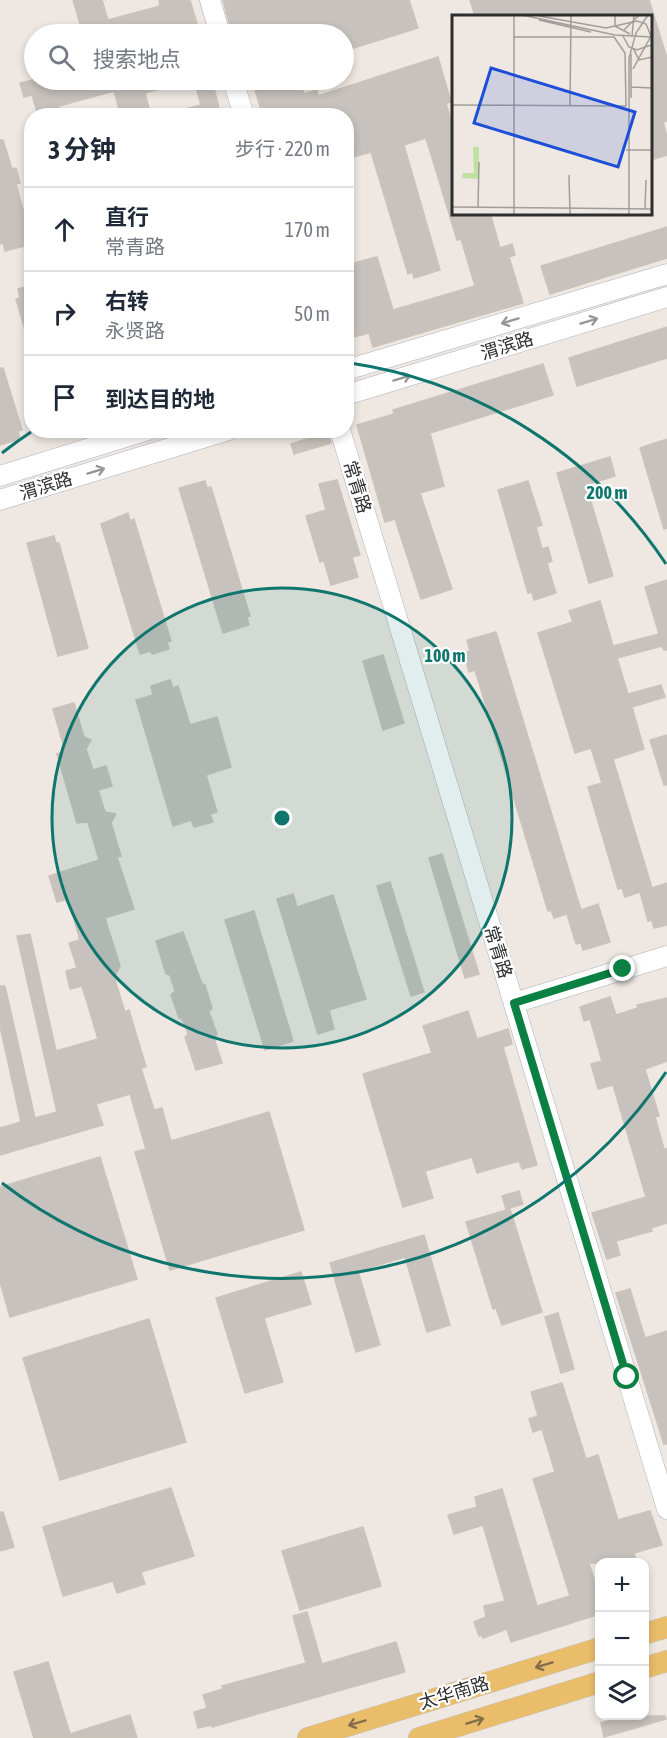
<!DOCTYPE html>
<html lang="zh">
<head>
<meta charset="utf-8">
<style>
  :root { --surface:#fff; --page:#f2f2f3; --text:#1f2937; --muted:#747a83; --line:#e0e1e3 }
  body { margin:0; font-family:"Asap Condensed","Noto Sans SC",sans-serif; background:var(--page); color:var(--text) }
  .controls { position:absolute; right:18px; bottom:18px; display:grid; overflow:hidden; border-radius:12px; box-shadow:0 3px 9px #0003 }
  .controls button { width:54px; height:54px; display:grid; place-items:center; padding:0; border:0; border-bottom:2px solid var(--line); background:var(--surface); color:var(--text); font:30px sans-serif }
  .stop { position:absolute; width:18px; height:18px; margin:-14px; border:4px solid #0b8043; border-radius:50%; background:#fff }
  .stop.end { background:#0b8043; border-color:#fff; box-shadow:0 2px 6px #0008 }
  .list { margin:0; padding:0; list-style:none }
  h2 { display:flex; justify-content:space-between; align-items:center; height:78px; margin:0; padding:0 24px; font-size:26px }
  h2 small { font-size:20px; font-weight:400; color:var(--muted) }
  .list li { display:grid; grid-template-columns:39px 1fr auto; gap:18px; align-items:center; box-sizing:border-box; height:84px; padding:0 24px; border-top:2px solid var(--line) }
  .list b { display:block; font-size:22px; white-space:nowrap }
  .list p { margin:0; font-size:20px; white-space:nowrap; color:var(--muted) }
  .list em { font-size:20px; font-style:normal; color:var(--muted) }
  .icon { flex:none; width:33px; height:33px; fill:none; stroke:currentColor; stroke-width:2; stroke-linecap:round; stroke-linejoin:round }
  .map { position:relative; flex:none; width:667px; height:1738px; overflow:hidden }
  .search { position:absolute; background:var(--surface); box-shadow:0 3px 9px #0003; left:24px; top:24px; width:330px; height:66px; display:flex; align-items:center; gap:15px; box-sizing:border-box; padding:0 21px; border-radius:33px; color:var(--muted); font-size:22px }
  .panel { position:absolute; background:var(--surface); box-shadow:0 3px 9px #0003; left:24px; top:108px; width:330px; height:330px; border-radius:24px }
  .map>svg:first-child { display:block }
  .building { fill:#c7c2bd; stroke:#cac3bb; stroke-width:1.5 }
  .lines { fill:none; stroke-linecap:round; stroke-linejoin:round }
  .secondary-casing { stroke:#aeb1b9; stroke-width:21 }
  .primary-casing { stroke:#c4c4c4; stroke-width:22 }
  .secondary { stroke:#fff; stroke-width:20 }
  .primary { stroke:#eabd6b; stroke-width:21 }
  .oneway { stroke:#969696 }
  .oneway2 { stroke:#836e49 }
  .route { stroke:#0b8043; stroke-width:8 }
  .ring { fill:none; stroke:#0f766e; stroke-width:3 }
  .labels { text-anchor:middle; stroke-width:4.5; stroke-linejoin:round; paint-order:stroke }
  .street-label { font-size:18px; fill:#2e2e2e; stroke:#fff }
  .inset-road { fill:none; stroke:#a19d9a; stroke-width:1.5 }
  .view { fill:#1d4ed8; fill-opacity:0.15; stroke:#1d4ed8; stroke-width:3 }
  .inset-edge { fill:none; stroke:#2e2e2e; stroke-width:3 }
  .centre { fill:#0f766e; stroke:#fff; stroke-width:3 }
  .ring-label { font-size:18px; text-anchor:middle; font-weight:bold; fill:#0f766e; stroke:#fff; stroke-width:4.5; stroke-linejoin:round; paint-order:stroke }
</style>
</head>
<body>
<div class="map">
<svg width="667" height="1738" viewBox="0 0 667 1738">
  <rect width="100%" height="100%" fill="#eee7e2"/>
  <g class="building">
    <path d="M73 0H102L108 20 160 6 159 0H190L200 34H83Z"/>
    <path d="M223 0H409L418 28 344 51V34H307L305 27 279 34H232Z"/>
    <path d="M470 0H649L667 58V121L663 122 667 137V155L651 160V16H475Z"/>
    <path d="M438 57 451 102 446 103 454 131V213H490L500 248 512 244 515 255 509 257 523 303 373 347 369 333 346 339V265L377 257 393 310 475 286 461 239 457 240 426 138 404 145 440 270 414 278 412 272 408 274 371 152 346 159V116H263L252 80H299L304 94 317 90 318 96Z"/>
    <path d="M33 80H181L182 83 145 93 151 116H121L114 91 59 106V109L38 115 32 95 24 97 20 83Z"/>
    <path d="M194 80H212L221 116H178V111L201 105Z"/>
    <path d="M0 140H3L12 169 16 168 20 183 16 184 24 213 29 212 32 221V226L28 227 32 244 5 251 3 243 0 244Z"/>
    <path d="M667 227V258L550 294 541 266Z"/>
    <path d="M32 285V340H28L16 299 20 298 18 289Z"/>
    <path d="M667 327V358L577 386 569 358Z"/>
    <path d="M543 364 553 395 430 433 444 486 420 493 452 589 421 599 395 519 385 522 357 425 394 414 393 410Z"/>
    <path d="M0 368H3L22 430 18 431 20 439 0 445Z"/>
    <path d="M328 432 331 443 294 454 291 444Z"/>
    <path d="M667 439V528L664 529 640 448Z"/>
    <path d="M610 457 615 476 586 485 613 576 589 583 557 473Z"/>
    <path d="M337 480 360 555 352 557 358 577 331 585 324 561 320 562 306 516 326 510 319 484Z"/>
    <path d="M205 481 207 488 211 487 250 616 247 617 249 625 223 633 179 488Z"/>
    <path d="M528 481 542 525 536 527 542 549 548 547 552 561 547 563 556 593 534 600 532 592 528 593 498 490Z"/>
    <path d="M128 513 130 521 134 519 171 641 167 642 169 649 152 654 151 651 140 654 101 524Z"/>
    <path d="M54 536 56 543H59L88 648 58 656 27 543Z"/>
    <path d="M667 580V650H664L662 646 617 658 628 694 661 685 665 697 632 707 644 749 613 759 652 888 667 883V925L654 928 652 920 648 921 640 892 625 897 622 888 618 889 588 787 602 783 591 748 575 753 538 633 573 622 569 611 600 601 613 646 659 634 645 587Z"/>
    <path d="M496 632 581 910 598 904 610 942 583 950 581 943 576 944 567 914 554 918 551 910 548 911 475 670 469 672 464 653 470 651 467 640Z"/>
    <path d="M383 655 404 723 383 730 363 661Z"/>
    <path d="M170 680 173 688 178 686 190 725 217 717 231 767 206 775 217 812 210 814 213 822 194 827 191 820 173 826 136 700 153 695 151 686Z"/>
    <path d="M74 703 84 737 91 740 86 749 93 770 106 766 112 786 98 790 105 812 116 814 111 823 121 856 117 857 134 909 105 918 120 966 114 977 125 1012 129 1010 146 1067 141 1068 154 1110 162 1108 171 1141 269 1112 304 1230 170 1270 135 1152 146 1149 130 1094 96 1104 103 1125 0 1155V1128L21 1122 0 1026V986H5L35 1118 57 1112 17 936 30 934 56 1051 98 1039 82 986 70 989 66 971 77 968 69 943 80 940 68 899 57 902 49 876 99 860 88 822 77 823 57 754 65 751 53 709Z"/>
    <path d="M667 735V785H664L650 740Z"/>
    <path d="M442 854 479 974 465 978 429 858Z"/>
    <path d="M390 882 424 992 411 996 377 886Z"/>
    <path d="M293 894 297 907 333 895 366 999 329 1010 334 1029 318 1034 277 899Z"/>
    <path d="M254 911 293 1041 265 1050 225 920Z"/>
    <path d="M183 932 202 984 205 985 212 1008 209 1012 217 1034 214 1038 222 1063 196 1070 185 1037 188 1034 185 1026 182 1019 179 1018 171 995 175 991 170 975 166 974 156 941Z"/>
    <path d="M610 997 616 1015 638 1008 637 1005 667 998V1061L645 1069 659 1116 655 1117 664 1149H667V1223L651 1228 652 1231 616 1241 620 1255 607 1259 592 1213 646 1197 613 1085 598 1089 591 1064 602 1061 590 1019 584 1021 580 1007Z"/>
    <path d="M468 1011 477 1039 508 1029 512 1044 503 1047 537 1165 522 1169 519 1161 477 1173 472 1157 425 1171 433 1198 403 1207 363 1074 432 1053 423 1026Z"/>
    <path d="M100 1157 137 1279 10 1317 0 1282V1187Z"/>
    <path d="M519 1191 523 1204 506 1209 502 1196Z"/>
    <path d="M510 1209 542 1312 502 1325 496 1308 493 1309 466 1222Z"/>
    <path d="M424 1235 450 1325 427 1332 405 1257 358 1271 380 1345 356 1352 330 1263Z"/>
    <path d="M301 1272 311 1304 264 1318 283 1382 245 1393 216 1298Z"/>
    <path d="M630 1289 645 1338 667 1331V1444H664L616 1293Z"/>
    <path d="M558 1313 574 1369 561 1373 545 1317Z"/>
    <path d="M149 1319 186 1442 60 1480 23 1358Z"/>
    <path d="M562 1383 586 1459 598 1455 618 1520 650 1511 662 1545 634 1553 637 1563H589L597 1589H600V1614L511 1642 507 1629 483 1638 482 1635 479 1636 474 1622 486 1617 484 1606 505 1601 483 1525 454 1534 448 1515 477 1507 475 1497 502 1489 537 1606 570 1596 533 1479 555 1472 542 1429 533 1432 529 1419 538 1416 531 1392Z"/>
    <path d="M171 1488 194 1556 141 1572 145 1584 117 1593 113 1581 63 1596 43 1527Z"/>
    <path d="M0 1512H3L14 1547 0 1551Z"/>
    <path d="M363 1527 381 1586 300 1610 282 1551Z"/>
    <path d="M307 1612 322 1664 396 1642 405 1672 212 1727 211 1725 198 1728 194 1712 207 1708 203 1695 223 1689 222 1686 306 1663 293 1616Z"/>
    <path d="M48 1662 70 1734 130 1715 137 1738H34L14 1672Z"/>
    <path d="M625 1716H665L666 1719 604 1737 601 1723Z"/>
  </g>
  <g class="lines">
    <defs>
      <g id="secondary">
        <path d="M210 0 220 34"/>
        <path d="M233 80 244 116"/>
        <path d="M346 370 667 274"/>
        <path d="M346 395 667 297"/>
        <path d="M340 430 667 1509"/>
        <path d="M0 476 148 430"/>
        <path d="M0 500 229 430"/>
        <path d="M514 1003 667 956"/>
      </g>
      <g id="primary">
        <path d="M644 1634 667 1627"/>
        <path d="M644 1668 667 1661"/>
        <path d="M308 1738 600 1648"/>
        <path d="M419 1738 600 1682"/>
      </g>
    </defs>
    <use href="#secondary" class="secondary-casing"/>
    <use href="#primary" class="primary-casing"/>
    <use href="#secondary" class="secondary"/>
    <use href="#primary" class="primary"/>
  </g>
  <defs><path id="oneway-shaft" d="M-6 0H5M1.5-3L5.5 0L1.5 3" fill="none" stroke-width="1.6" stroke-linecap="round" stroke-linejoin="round" transform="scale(1.5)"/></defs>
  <g class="oneway">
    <use href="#oneway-shaft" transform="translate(510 321) rotate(163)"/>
    <use href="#oneway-shaft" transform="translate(589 321) rotate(-17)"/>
    <use href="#oneway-shaft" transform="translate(402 378) rotate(-17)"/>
    <use href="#oneway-shaft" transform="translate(96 471) rotate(-17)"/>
  </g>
  <g class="oneway2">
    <use href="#oneway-shaft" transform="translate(544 1665) rotate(163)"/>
    <use href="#oneway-shaft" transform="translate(475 1721) rotate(-17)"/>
    <use href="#oneway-shaft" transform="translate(357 1723) rotate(163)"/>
  </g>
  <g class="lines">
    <path class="route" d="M623 969 514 1003 627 1377"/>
  </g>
  <circle cx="282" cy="818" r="230" fill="#0f766e" fill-opacity=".12"/>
  <g class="ring">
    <circle cx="282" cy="818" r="230"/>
    <path d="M666 1072A460 460 0 0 1 2 1183M2 453A460 460 0 0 1 31 432M350 363A460 460 0 0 1 666 564"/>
  </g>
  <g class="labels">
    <g class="street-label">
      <text transform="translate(507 346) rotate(-17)" y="6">渭滨路</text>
      <text transform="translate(46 486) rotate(-17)" y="6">渭滨路</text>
      <text transform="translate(357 487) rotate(73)" y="6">常青路</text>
      <text transform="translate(498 952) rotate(73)" y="6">常青路</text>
      <text transform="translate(454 1693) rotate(-17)" y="6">太华南路</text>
    </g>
  </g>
  <g transform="translate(452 15)">
    <rect width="200" height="200" fill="#eee7e2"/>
    <path d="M21 132H27V164L10 163 11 158H22Z" fill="#bfe1a2"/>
    <path class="inset-road" d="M70 0 163 20 200 22M163 0V11L178 19M87 1 154 13 185 6 194 9 199 21 193 32 185 35 177 32 171 21M87 5 139 17M172 15 187 0M180 21 182 0M181 33 187 45 200 42M181 54 193 32 200 30M179 72 200 73M179 83V39M0 90 174 91 173 38 162 22H62M118 91 119 0M174 135H200M117 160 118 199M0 192 200 194M26 192 27 147M193 194 194 165M62 199V0M177 199V43L184 18 196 0"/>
    <path class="view" d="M39 53 183 97 166 152 22 108Z"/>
    <rect width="200" height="200" class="inset-edge"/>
  </g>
  <circle cx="282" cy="818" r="9" class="centre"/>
  <g class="ring-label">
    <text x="607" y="499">200 m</text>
    <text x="445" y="662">100 m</text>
  </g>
</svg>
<div class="controls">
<button>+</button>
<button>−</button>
<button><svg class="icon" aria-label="layers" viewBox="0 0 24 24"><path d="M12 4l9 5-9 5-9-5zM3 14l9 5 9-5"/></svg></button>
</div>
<div class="stop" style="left:627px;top:1377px"></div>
<div class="stop end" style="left:623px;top:969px"></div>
<div class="search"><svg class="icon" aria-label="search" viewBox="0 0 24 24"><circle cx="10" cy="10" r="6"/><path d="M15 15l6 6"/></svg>搜索地点</div>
<section class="panel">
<h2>3 分钟<small>步行 · 220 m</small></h2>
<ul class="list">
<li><svg class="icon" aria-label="ahead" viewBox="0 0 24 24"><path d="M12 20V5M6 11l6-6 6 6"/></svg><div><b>直行</b><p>常青路</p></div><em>170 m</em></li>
<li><svg class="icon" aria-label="right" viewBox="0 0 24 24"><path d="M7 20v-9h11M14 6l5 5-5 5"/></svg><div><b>右转</b><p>永贤路</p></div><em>50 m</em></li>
<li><svg class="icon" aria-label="arrive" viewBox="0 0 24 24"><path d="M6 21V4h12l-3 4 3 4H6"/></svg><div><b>到达目的地</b></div></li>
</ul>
</section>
</div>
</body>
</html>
